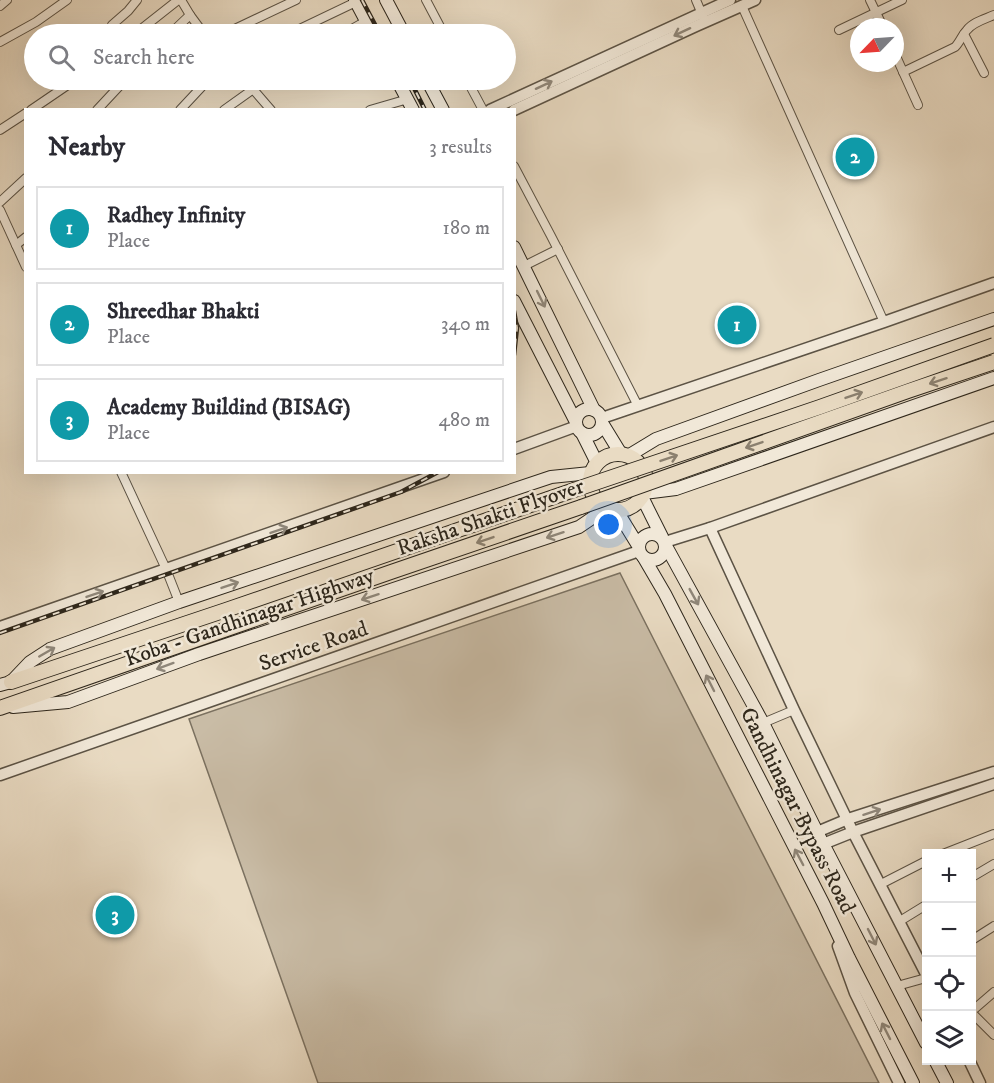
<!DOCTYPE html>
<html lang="en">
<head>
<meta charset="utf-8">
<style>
  :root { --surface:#fff; --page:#f7f7f7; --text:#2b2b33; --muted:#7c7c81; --line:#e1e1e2; --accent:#8f2418 }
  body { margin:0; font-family:"IM FELL DW Pica",serif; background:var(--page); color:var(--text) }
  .controls { position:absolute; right:18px; bottom:18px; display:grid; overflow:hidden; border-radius:0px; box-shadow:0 6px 24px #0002 }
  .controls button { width:54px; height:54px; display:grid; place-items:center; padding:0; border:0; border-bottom:2px solid var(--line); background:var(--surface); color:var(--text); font:30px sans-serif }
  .compass { position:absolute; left:850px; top:18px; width:54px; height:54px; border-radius:50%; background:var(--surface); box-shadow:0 6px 24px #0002; rotate:245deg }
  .you { position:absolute; left:609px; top:525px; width:21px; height:21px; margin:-15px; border:4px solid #fff; border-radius:50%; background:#1a73e8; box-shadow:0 0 0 9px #1a73e833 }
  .badge { display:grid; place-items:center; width:39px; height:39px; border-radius:50%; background:var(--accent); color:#fff; font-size:20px; font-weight:700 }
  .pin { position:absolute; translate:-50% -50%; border:3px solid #fff; box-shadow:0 2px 6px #0006 }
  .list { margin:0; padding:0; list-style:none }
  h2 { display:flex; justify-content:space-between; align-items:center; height:78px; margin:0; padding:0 24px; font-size:26px }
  h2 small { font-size:20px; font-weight:400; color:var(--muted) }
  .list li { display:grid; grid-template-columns:39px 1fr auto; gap:18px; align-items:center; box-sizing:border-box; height:84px; margin:0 12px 12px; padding:0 12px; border:2px solid var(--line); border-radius:0px }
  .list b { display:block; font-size:22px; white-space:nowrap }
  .list p { margin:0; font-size:20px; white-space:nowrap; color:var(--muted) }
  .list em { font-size:20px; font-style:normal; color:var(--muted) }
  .icon { flex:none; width:33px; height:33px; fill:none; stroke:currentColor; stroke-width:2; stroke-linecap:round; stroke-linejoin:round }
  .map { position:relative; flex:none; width:994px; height:1083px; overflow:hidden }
  .search { position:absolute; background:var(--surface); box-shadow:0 6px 24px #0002; left:24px; top:24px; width:492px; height:66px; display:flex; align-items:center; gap:15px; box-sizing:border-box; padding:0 21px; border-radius:33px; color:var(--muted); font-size:22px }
  .panel { position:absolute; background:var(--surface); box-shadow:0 6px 24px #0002; left:24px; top:108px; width:492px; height:366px; border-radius:0px }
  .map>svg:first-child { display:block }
  .green { fill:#c9bca6; stroke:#7b7160; stroke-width:1.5 }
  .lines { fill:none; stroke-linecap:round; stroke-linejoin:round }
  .minor-casing { stroke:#5c5345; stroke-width:10 }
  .tertiary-casing { stroke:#5c5345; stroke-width:13 }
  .secondary-casing { stroke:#2d261b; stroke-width:14 }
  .primary-casing { stroke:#2d261b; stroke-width:16 }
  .minor { stroke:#f1e8d8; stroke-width:8 }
  .tertiary { stroke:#f1e8d8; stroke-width:10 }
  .secondary { stroke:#f1e8d8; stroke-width:12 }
  .primary { stroke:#e9dbc3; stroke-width:14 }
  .rail-casing { stroke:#2d261b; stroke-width:4.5 }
  .rail { stroke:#f1e8d8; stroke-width:2; stroke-dasharray:7; stroke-linecap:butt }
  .primary-bridge-casing { stroke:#2d261b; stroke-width:16; stroke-linecap:butt }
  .primary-bridge { stroke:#e9dbc3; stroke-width:14 }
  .oneway { stroke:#8f877a }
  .oneway2 { stroke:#8b806f }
  .labels { text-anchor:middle; stroke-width:5; stroke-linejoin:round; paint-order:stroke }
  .street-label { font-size:22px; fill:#2d261b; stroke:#f1e8d8 }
</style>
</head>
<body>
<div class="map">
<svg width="994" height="1083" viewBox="0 0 994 1083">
  <rect width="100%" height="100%" fill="#e9dbc3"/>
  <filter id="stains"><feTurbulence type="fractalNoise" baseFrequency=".00333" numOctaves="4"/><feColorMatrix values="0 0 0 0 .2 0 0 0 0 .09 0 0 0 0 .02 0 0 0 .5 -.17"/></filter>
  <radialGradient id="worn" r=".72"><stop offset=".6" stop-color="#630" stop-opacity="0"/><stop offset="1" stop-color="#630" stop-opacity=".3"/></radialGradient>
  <path class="green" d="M620 573 879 1083H318L189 719Z"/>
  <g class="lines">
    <defs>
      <g id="minor">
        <path d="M181 0 190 15 204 34"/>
        <path d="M426 0 444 34"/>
        <path d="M696 0 704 19"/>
        <path d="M870 0 883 27"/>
        <path d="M0 6 7 0"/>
        <path d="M742 6 884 322"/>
        <path d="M112 25 128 11 137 0"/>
        <path d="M839 30 902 0"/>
        <path d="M135 34 178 0"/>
        <path d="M170 34 190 15"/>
        <path d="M224 34 296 0"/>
        <path d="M289 34 356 2"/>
        <path d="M343 34 366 21"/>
        <path d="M964 34 984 73"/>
        <path d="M0 42 36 22 67 0"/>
        <path d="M895 54 918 105"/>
        <path d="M903 72 955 47C960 42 962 35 967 30 973 22 985 19 994 15"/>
        <path d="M245 80 271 110"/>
        <path d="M467 80 483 110"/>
        <path d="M31 110 75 80"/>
        <path d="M97 110 125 80"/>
        <path d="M180 110 208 80"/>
        <path d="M224 110 266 80"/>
        <path d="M370 110 408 99"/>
        <path d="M0 130 26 113"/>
        <path d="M514 166 551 236 638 406"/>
        <path d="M0 202 26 178"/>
        <path d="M0 210 26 267"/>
        <path d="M16 245 26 237"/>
        <path d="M524 266 558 249"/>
        <path d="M121 472 166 569 179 602"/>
        <path d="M763 723 794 710"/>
        <path d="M943 854 994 834"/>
        <path d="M972 877 994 864"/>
        <path d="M881 884 926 861"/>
        <path d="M900 921 926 905"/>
        <path d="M972 940 994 926"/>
        <path d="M897 986 926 978"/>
        <path d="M972 1011 994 992"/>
        <path d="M972 1013 994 1035"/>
      </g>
      <g id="tertiary">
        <path d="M490 110 730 0"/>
        <path d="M514 110 696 26 755 0"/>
        <path d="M602 418 884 322 994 283"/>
        <path d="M514 449 577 426"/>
        <path d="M710 528 794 710 853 832 926 974"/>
        <path d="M665 542 710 528 994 427"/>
        <path d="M0 627 444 472"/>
        <path d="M0 775 639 551"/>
        <path d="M817 832 848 819 994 772"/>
        <path d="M823 844 853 832 994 784"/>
        <path d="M838 946 855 993 899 1083"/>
        <path d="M969 1060 980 1083"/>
      </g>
      <g id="secondary">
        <path d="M355 0 373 34"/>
        <path d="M386 0 404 34"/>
        <path d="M397 80 413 110"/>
        <path d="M427 80 443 110"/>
        <path d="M514 247 594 410"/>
        <path d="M514 301 576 422"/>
        <circle cx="589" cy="422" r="13"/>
        <path d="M602 423 621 454"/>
        <path d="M582 433 597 463"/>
        <path d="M628 456 656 439 819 380 994 319"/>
        <path d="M644 493 676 489 994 378"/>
        <path d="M642 497 662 537"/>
        <path d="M617 511 639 547"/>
        <circle cx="652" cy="547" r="13"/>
        <path d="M666 546 763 723 817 832 926 1043"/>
        <path d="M644 558 665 594 823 903 849 958 913 1083"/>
        <path d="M0 685 11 682 30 662 50 649 179 602 551 477 590 473"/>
        <path d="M13 707 68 702 199 654 579 527 607 508"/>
        <path d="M935 1060 947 1083"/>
      </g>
      <g id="primary">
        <circle cx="618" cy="482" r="28"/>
        <path d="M11 682 226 610 574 490"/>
        <path d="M0 708 391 572 581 507"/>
      </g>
    </defs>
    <use href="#minor" class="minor-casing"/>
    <use href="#tertiary" class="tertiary-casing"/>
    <use href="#secondary" class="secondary-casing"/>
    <use href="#primary" class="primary-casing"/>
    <use href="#minor" class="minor"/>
    <use href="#tertiary" class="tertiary"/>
    <use href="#secondary" class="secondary"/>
    <use href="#primary" class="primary"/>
    <defs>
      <g id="rail">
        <path d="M362 0 380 34"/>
        <path d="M410 80 425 110"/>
        <path d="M514 311 517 328 514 355"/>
        <path d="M0 633 401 492 438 472"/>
      </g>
    </defs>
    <use href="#rail" class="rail-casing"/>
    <use href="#rail" class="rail"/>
    <defs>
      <g id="primary-bridge">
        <path d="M574 490 820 407 994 345"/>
        <path d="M581 507 908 391 994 362"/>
      </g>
    </defs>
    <use href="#primary-bridge" class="primary-bridge-casing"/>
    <use href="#primary-bridge" class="primary-bridge"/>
  </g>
  <defs><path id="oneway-shaft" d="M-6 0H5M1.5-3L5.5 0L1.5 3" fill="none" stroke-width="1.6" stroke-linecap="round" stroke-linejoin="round" transform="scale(1.5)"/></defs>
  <g class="oneway">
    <use href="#oneway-shaft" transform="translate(682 32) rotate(155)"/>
    <use href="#oneway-shaft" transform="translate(544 85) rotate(-25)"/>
    <use href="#oneway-shaft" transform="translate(541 299) rotate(64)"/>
    <use href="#oneway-shaft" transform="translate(279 530) rotate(-19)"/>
    <use href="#oneway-shaft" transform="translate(555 535) rotate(162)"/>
    <use href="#oneway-shaft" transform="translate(230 585) rotate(-19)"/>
    <use href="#oneway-shaft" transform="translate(95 594) rotate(-19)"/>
    <use href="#oneway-shaft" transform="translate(370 597) rotate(162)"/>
    <use href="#oneway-shaft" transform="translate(694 597) rotate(61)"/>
    <use href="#oneway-shaft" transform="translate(47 652) rotate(-30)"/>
    <use href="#oneway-shaft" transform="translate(165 666) rotate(160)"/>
    <use href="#oneway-shaft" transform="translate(710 683) rotate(-117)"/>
    <use href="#oneway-shaft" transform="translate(872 812) rotate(-18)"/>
    <use href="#oneway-shaft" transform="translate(799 857) rotate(-118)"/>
    <use href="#oneway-shaft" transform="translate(872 937) rotate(63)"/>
    <use href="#oneway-shaft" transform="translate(886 1031) rotate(-117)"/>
  </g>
  <g class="oneway2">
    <use href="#oneway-shaft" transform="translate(938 381) rotate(162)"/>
    <use href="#oneway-shaft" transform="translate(854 395) rotate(-19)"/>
    <use href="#oneway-shaft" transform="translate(754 445) rotate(161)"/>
    <use href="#oneway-shaft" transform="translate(669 458) rotate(-19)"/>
    <use href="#oneway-shaft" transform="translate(485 540) rotate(161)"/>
  </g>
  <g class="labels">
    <g class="street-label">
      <text transform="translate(490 516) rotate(-19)" y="8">Raksha Shakti Flyover</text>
      <text transform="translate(249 616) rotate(-19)" y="8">Koba - Gandhinagar Highway</text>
      <text transform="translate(313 645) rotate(-19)" y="8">Service Road</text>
      <text transform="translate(799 810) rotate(63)" y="8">Gandhinagar Bypass Road</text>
    </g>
  </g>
  <rect width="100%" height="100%" filter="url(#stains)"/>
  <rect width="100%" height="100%" fill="url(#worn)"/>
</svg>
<div class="controls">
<button>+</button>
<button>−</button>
<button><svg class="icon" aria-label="locate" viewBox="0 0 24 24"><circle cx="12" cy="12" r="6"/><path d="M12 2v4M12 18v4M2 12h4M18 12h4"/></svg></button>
<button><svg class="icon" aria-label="layers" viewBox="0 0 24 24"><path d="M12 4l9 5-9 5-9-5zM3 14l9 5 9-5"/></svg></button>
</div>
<svg class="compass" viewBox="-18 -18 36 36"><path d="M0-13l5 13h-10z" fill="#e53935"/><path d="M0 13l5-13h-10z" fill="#7c7c81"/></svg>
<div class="you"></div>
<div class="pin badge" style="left:737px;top:325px;background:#0f9aa8">1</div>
<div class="pin badge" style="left:855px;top:157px;background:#0f9aa8">2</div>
<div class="pin badge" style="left:115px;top:915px;background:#0f9aa8">3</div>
<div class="search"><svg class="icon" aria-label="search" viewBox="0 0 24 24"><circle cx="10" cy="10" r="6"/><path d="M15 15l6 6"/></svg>Search here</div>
<section class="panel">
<h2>Nearby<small>3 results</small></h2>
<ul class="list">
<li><span class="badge" style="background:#0f9aa8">1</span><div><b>Radhey Infinity</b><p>Place</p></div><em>180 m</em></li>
<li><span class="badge" style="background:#0f9aa8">2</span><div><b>Shreedhar Bhakti</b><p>Place</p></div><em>340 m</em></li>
<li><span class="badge" style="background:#0f9aa8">3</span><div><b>Academy Buildind (BISAG)</b><p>Place</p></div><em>480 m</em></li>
</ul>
</section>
</div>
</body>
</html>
